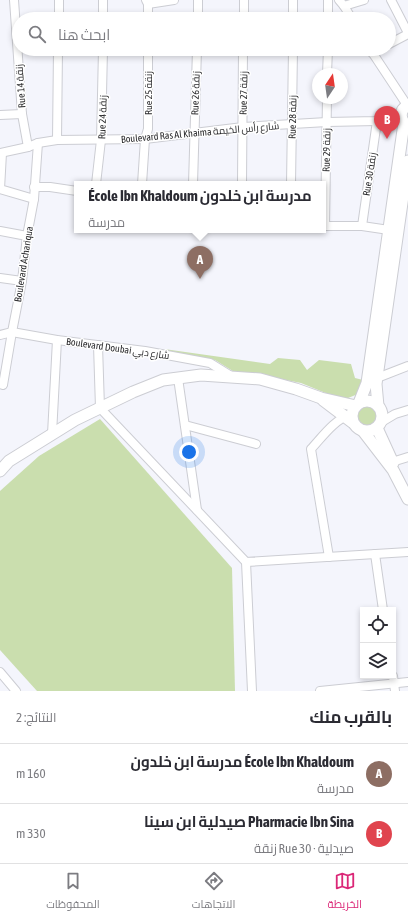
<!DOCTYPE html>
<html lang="ar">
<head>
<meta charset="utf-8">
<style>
  :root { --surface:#fff; --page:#f7f7f7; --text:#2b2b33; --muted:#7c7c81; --line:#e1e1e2; --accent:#db2777 }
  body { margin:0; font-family:"Asap Condensed",Cairo,sans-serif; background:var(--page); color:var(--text); direction:rtl }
  .controls { position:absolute; right:12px; bottom:12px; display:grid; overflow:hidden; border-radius:0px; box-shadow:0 2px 6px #0003 }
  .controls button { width:36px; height:36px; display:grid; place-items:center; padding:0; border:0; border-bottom:1px solid var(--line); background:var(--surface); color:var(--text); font:20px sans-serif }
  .compass { position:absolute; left:312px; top:68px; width:36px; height:36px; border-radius:50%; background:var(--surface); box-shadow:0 2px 6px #0003; rotate:13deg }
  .you { position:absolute; left:189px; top:452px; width:14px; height:14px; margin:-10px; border:3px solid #fff; border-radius:50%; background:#1a73e8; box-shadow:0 0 0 6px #1a73e833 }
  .badge { display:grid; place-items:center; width:26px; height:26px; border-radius:50%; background:var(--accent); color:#fff; font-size:13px; font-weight:700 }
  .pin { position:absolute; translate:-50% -33px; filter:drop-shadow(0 1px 2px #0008) }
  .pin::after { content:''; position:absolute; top:21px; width:14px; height:12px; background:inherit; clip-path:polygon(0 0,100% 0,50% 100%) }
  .popup { position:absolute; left:74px; top:181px; width:252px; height:52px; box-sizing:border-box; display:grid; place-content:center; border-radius:0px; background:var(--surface); filter:drop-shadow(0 1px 3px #0005); font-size:13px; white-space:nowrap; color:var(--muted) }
  .popup b { font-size:15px; color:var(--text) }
  .popup::after { content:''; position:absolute; left:50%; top:100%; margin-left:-8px; border:8px solid transparent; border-top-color:var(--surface) }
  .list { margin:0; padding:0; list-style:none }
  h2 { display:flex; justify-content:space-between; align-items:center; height:52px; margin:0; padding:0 16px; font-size:17px }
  h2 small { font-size:13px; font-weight:400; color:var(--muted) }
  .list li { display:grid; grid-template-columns:26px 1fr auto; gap:12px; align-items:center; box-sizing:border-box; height:60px; padding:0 16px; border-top:1px solid var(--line) }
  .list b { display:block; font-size:15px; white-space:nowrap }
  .list p { margin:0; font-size:13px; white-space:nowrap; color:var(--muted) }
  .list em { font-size:13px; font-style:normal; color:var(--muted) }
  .icon { flex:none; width:22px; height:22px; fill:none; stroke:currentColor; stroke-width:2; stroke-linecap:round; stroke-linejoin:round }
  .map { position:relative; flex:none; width:408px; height:691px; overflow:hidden; direction:ltr }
  .search { position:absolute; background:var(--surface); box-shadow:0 2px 6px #0003; left:12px; right:12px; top:12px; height:44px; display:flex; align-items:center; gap:10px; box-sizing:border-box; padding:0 14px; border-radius:22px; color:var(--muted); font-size:15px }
  .sheet { height:172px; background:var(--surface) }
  nav { display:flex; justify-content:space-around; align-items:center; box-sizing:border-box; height:56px; border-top:1px solid var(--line); background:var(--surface); font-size:11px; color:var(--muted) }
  nav a { display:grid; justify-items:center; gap:2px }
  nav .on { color:var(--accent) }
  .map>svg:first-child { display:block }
  .green { fill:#cadeae }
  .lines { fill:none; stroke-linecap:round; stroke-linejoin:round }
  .street-casing { stroke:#cccdd3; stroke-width:10 }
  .secondary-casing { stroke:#cccdd3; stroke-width:13 }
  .street { stroke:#fff; stroke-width:8 }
  .secondary { stroke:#fff; stroke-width:11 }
  .labels { text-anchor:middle; stroke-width:3; stroke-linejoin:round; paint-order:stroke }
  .street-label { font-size:10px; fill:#2a2a2c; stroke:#fff }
</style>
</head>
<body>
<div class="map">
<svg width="408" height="691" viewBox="0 0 408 691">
  <rect width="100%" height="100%" fill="#f4f5fc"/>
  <g class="green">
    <path d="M164 349 270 364 278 358 300 360 307 370 319 360 351 364 355 378 363 380 358 394 343 400 301 383 256 374 236 373 215 360 172 352Z"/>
    <circle cx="366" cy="417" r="11"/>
    <path d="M100 419 232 568 235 691H37L0 650V491L39 456Z"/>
  </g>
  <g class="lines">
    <defs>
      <g id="street">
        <path d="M14 0 22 114 28 147"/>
        <path d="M146 0 148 4 174 0"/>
        <path d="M339 0 344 6 352 19"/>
        <path d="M391 0 408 33"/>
        <path d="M344 6 364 0"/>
        <path d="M59 19V0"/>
        <path d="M103 19V0"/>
        <path d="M148 19V0"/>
        <path d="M198 19V0"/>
        <path d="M244 19V0"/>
        <path d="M293 19V0"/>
        <path d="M328 19V0"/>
        <path d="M389 44 408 34"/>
        <path d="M370 49 407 105"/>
        <path d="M372 53 380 49"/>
        <path d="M327 74 328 49"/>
        <path d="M0 115 22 114"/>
        <path d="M57 140 58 49"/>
        <path d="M0 153 28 147 38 143 57 140 145 139 243 127 327 122 377 121 401 118"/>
        <path d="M2 153 0 189 34 199"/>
        <path d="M96 184 101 140 103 49"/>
        <path d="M142 184 145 139 148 129V49"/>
        <path d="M193 184 197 49"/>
        <path d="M242 184 243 49"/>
        <path d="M291 184 293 49"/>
        <path d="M34 187H50L77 191"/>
        <path d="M325 225 327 98"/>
        <path d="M323 226H362L389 230"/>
        <path d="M362 226 377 121"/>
        <path d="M0 231 27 236"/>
        <path d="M0 278 22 281"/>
        <path d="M0 335 12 332 57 340 145 351 183 358 210 363 231 376"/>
        <path d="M98 345 100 408 246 562 252 691"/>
        <path d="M178 378 197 510"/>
        <path d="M377 378 408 366"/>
        <path d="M0 384 3 385 12 332 22 281 27 236 34 199 38 143"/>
        <path d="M380 423 395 414 408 410"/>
        <path d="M185 425 256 444"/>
        <path d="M52 434 57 340"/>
        <path d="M388 462H392L408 457"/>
        <path d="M375 554 383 610"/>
        <path d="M329 557 311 449C323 436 334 420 351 414"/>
        <path d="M246 562 408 552"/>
        <path d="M0 672 16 691"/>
        <path d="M393 676 395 691"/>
        <path d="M320 691 408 682"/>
      </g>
      <g id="secondary">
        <path d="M408 105C399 110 399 120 408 126"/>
        <path d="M323 400 352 422"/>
        <circle cx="367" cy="416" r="15"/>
        <path d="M359 403 367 383 404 123"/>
        <path d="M378 406 376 384 408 161"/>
        <path d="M377 428 393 463"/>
        <path d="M363 431 393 470 408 499"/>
        <path d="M0 471 9 461 75 420 133 392 163 380 201 375 260 379 296 389 321 398 356 406"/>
      </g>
    </defs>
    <use href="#street" class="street-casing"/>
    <use href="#secondary" class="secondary-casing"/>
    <use href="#street" class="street"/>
    <use href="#secondary" class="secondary"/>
  </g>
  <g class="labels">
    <g class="street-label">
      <text transform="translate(20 86) rotate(-94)" y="4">Rue 14 زنقة</text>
      <text transform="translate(148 93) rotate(-90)" y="4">Rue 25 زنقة</text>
      <text transform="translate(195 93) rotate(-88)" y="4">Rue 26 زنقة</text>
      <text transform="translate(243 93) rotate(-89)" y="4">Rue 27 زنقة</text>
      <text transform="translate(102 117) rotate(-88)" y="4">Rue 24 زنقة</text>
      <text transform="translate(292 117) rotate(-89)" y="4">Rue 28 زنقة</text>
      <text transform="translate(200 132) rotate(-5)" y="4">Boulevard Ras Al Khaima شارع رأس الخيمة</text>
      <text transform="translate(326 150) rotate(-89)" y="4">Rue 29 زنقة</text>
      <text transform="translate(369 174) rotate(-81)" y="4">Rue 30 زنقة</text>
      <text transform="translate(23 264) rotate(-81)" y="4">Boulevard Achariqua</text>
      <text transform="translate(118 348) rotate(8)" y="4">Boulevard Doubai شارع دبي</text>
    </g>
  </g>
</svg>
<div class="controls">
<button><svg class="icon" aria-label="locate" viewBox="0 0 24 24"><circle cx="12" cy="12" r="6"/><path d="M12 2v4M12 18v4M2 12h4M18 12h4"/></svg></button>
<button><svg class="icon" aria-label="layers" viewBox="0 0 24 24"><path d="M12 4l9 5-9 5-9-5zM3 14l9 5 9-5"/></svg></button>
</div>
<svg class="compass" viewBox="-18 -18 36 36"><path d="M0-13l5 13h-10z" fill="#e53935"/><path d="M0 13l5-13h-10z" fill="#7c7c81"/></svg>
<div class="you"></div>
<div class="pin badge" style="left:200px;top:279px;background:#8d6e63">A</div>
<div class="popup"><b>École Ibn Khaldoum مدرسة ابن خلدون</b>مدرسة</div>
<div class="pin badge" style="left:387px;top:139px;background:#e0444e">B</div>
<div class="search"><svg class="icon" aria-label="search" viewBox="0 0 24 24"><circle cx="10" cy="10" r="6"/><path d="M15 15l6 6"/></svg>ابحث هنا</div>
</div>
<section class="sheet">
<h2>بالقرب منك<small>النتائج: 2</small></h2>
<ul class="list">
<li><span class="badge" style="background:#8d6e63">A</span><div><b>École Ibn Khaldoum مدرسة ابن خلدون</b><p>مدرسة</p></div><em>160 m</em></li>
<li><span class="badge" style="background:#e0444e">B</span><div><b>Pharmacie Ibn Sina صيدلية ابن سينا</b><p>صيدلية · Rue 30 زنقة</p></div><em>330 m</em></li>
</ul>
</section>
<nav>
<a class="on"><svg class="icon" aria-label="map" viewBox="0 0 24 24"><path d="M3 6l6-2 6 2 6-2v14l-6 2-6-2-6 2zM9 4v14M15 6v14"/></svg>الخريطة</a>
<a><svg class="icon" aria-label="directions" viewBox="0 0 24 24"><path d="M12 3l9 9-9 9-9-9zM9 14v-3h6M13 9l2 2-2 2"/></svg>الاتجاهات</a>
<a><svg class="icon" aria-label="saved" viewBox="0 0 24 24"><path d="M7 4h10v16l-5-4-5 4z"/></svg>المحفوظات</a>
</nav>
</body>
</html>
